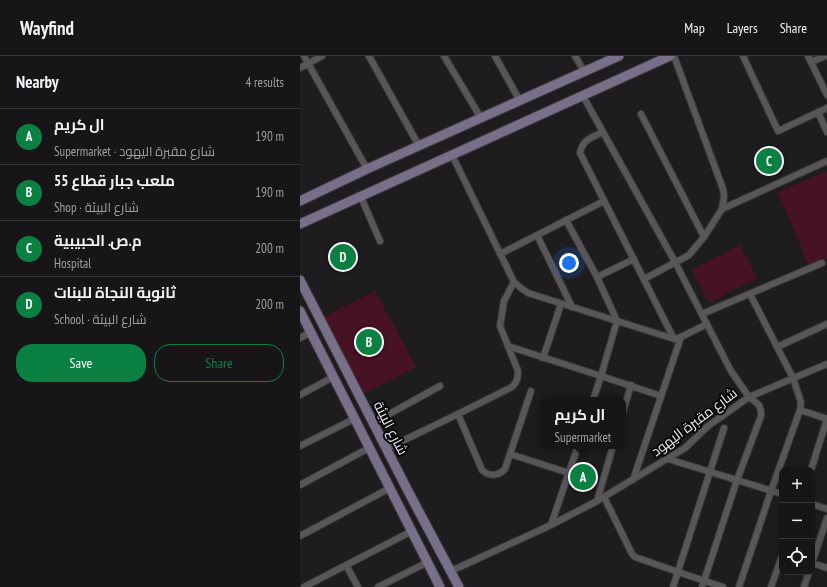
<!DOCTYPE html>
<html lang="en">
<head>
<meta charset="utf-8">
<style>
  :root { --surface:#171518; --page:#201e21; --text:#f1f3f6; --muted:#9e9fa2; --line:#363437; --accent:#0b8043 }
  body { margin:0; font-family:"PT Sans Narrow",Cairo,sans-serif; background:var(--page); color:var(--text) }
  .controls { position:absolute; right:12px; bottom:12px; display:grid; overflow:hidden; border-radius:8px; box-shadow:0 4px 16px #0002 }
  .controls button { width:36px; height:36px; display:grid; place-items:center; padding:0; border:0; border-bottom:1px solid var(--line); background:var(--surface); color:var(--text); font:20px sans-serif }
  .you { position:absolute; left:269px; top:207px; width:14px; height:14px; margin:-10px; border:3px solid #fff; border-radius:50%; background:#1a73e8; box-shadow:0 0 0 6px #1a73e833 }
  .badge { display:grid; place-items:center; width:26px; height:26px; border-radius:50%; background:var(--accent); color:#fff; font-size:13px; font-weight:700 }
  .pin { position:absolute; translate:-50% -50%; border:2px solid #fff; box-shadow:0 1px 4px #0006 }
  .popup { position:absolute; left:240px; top:341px; width:86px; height:52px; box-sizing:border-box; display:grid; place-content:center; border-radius:8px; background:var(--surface); filter:drop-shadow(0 1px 3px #0005); font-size:13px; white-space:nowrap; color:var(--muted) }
  .popup b { font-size:15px; color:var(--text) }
  .popup::after { content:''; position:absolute; left:50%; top:100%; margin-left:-8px; border:8px solid transparent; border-top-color:var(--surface) }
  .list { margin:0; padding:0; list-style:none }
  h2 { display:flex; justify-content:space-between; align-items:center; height:52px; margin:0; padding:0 16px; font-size:17px }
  h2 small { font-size:13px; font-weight:400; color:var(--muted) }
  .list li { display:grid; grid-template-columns:26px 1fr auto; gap:12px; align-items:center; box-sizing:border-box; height:56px; padding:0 16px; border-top:1px solid var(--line) }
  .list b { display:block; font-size:15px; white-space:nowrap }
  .list p { margin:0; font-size:13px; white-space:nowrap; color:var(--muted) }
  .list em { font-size:13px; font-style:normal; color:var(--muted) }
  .actions { display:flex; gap:8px; padding:12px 16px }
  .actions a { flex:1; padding:9px 0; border:1px solid var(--accent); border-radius:16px; text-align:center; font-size:14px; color:var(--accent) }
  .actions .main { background:var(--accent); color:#fff }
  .icon { flex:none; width:22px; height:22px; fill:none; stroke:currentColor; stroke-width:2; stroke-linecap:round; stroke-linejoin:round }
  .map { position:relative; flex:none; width:527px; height:531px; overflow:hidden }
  header { display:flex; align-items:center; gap:24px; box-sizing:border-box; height:56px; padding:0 20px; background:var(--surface); border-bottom:1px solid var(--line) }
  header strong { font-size:19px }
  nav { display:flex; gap:22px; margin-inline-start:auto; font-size:14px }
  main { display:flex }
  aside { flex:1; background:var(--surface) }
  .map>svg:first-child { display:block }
  .green { fill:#471223 }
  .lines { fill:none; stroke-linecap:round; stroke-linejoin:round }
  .street-casing { stroke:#3b393c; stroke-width:8 }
  .secondary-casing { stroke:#3b393c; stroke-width:11 }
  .street { stroke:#59565a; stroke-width:6 }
  .secondary { stroke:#787088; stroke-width:9 }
  .labels { text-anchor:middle; stroke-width:4; stroke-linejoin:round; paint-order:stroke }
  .street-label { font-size:14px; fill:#eeecef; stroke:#080708 }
</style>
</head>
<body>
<header>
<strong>Wayfind</strong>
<nav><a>Map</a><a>Layers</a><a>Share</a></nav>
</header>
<main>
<aside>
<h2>Nearby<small>4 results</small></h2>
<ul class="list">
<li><span class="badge">A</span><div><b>ال كريم</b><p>Supermarket · شارع مقبرة اليهود</p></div><em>190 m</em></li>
<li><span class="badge">B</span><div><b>ملعب جبار قطاع 55</b><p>Shop · شارع البيئة</p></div><em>190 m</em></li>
<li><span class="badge">C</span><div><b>م.ص. الحبيبية</b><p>Hospital</p></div><em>200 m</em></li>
<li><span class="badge">D</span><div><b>ثانوية النجاة للبنات</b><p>School · شارع البيئة</p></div><em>200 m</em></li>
</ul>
<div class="actions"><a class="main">Save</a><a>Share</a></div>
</aside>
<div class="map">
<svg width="527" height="531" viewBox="0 0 527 531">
  <rect width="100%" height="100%" fill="#1f1c20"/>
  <g class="green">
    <path d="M527 115V202L509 210 478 136Z"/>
    <path d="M440 189 457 222 409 247 392 214Z"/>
    <path d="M75 235 116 311 59 340 20 263Z"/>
  </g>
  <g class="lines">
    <defs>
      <g id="street">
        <path d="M4 0 67 113"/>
        <path d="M69 0 119 90"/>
        <path d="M144 0 181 62"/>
        <path d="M195 0 220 45"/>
        <path d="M275 0 284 15"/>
        <path d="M443 0 478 75 527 52"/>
        <path d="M508 0 527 39"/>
        <path d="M511 6 525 0"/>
        <path d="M0 12 22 0"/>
        <path d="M283 40 375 206 431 315 449 341 459 349 461 355V360L437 424 402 531"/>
        <path d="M518 56 527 76"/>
        <path d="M341 58 404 181"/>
        <path d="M303 76C291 82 283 83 280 97L374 283"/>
        <path d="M152 99 214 226 221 232 228 237 368 281 374 283 381 281 407 268"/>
        <path d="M61 141 80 185"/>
        <path d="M422 153 527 105"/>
        <path d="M266 164 297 221 317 265 301 320 361 340"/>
        <path d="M237 179 272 251"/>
        <path d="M200 198 304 145"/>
        <path d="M297 221 334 203"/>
        <path d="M344 223 389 199 404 181 422 153 424 141 423 133 374 0"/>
        <path d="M402 258 522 207"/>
        <path d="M0 282 11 276"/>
        <path d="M208 290 301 320 293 344"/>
        <path d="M477 291 527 268"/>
        <path d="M243 302 261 248"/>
        <path d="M0 339 33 321"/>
        <path d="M500 354 527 363"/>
        <path d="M323 356 331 329"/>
        <path d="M158 358 182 414C189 421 199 420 205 413L231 335"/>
        <path d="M73 367 140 330"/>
        <path d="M0 390 54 363"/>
        <path d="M86 393 158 358 212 331C217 326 218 322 218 315L200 270 204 245 214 226"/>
        <path d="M210 398 269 417"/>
        <path d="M368 403 482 438"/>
        <path d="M511 414 527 363"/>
        <path d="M333 424 381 281"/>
        <path d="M0 429 69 392"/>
        <path d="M304 441 332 498 335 501 378 516 423 531"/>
        <path d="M297 445 313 390"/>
        <path d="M512 448 527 453"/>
        <path d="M251 469 278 390"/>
        <path d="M0 480 90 432"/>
        <path d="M512 507 527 462"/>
        <path d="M512 507 527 512"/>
        <path d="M46 509 58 531"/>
        <path d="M151 515 251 469 297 445 385 392 408 370 449 341 527 308"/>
        <path d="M4 531 112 475"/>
        <path d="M78 531 128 506"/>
        <path d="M373 531 424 372"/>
        <path d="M439 531 471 435 500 354 501 346 493 322 450 238"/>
        <path d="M471 531 482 500"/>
        <path d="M504 531 509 516"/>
      </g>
      <g id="secondary">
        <path d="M0 145 67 113 319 0"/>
        <path d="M0 168 370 0"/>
        <path d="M0 224 108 435 159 531"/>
        <path d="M0 255 140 531"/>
      </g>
    </defs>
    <use href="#street" class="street-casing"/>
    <use href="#secondary" class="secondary-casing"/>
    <use href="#street" class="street"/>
    <use href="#secondary" class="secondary"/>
  </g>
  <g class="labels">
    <g class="street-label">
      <text transform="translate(394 366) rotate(-37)" y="5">شارع مقبرة اليهود</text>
      <text transform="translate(91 372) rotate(63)" y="5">شارع البيئة</text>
    </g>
  </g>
</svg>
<div class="controls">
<button>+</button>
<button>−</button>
<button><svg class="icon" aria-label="locate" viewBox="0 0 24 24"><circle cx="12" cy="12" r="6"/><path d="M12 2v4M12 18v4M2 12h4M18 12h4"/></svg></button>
</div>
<div class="you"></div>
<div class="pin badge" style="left:283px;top:421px">A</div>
<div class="popup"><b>ال كريم</b>Supermarket</div>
<div class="pin badge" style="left:69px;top:286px">B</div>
<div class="pin badge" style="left:469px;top:105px">C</div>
<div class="pin badge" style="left:43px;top:201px">D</div>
</div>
</main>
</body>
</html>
